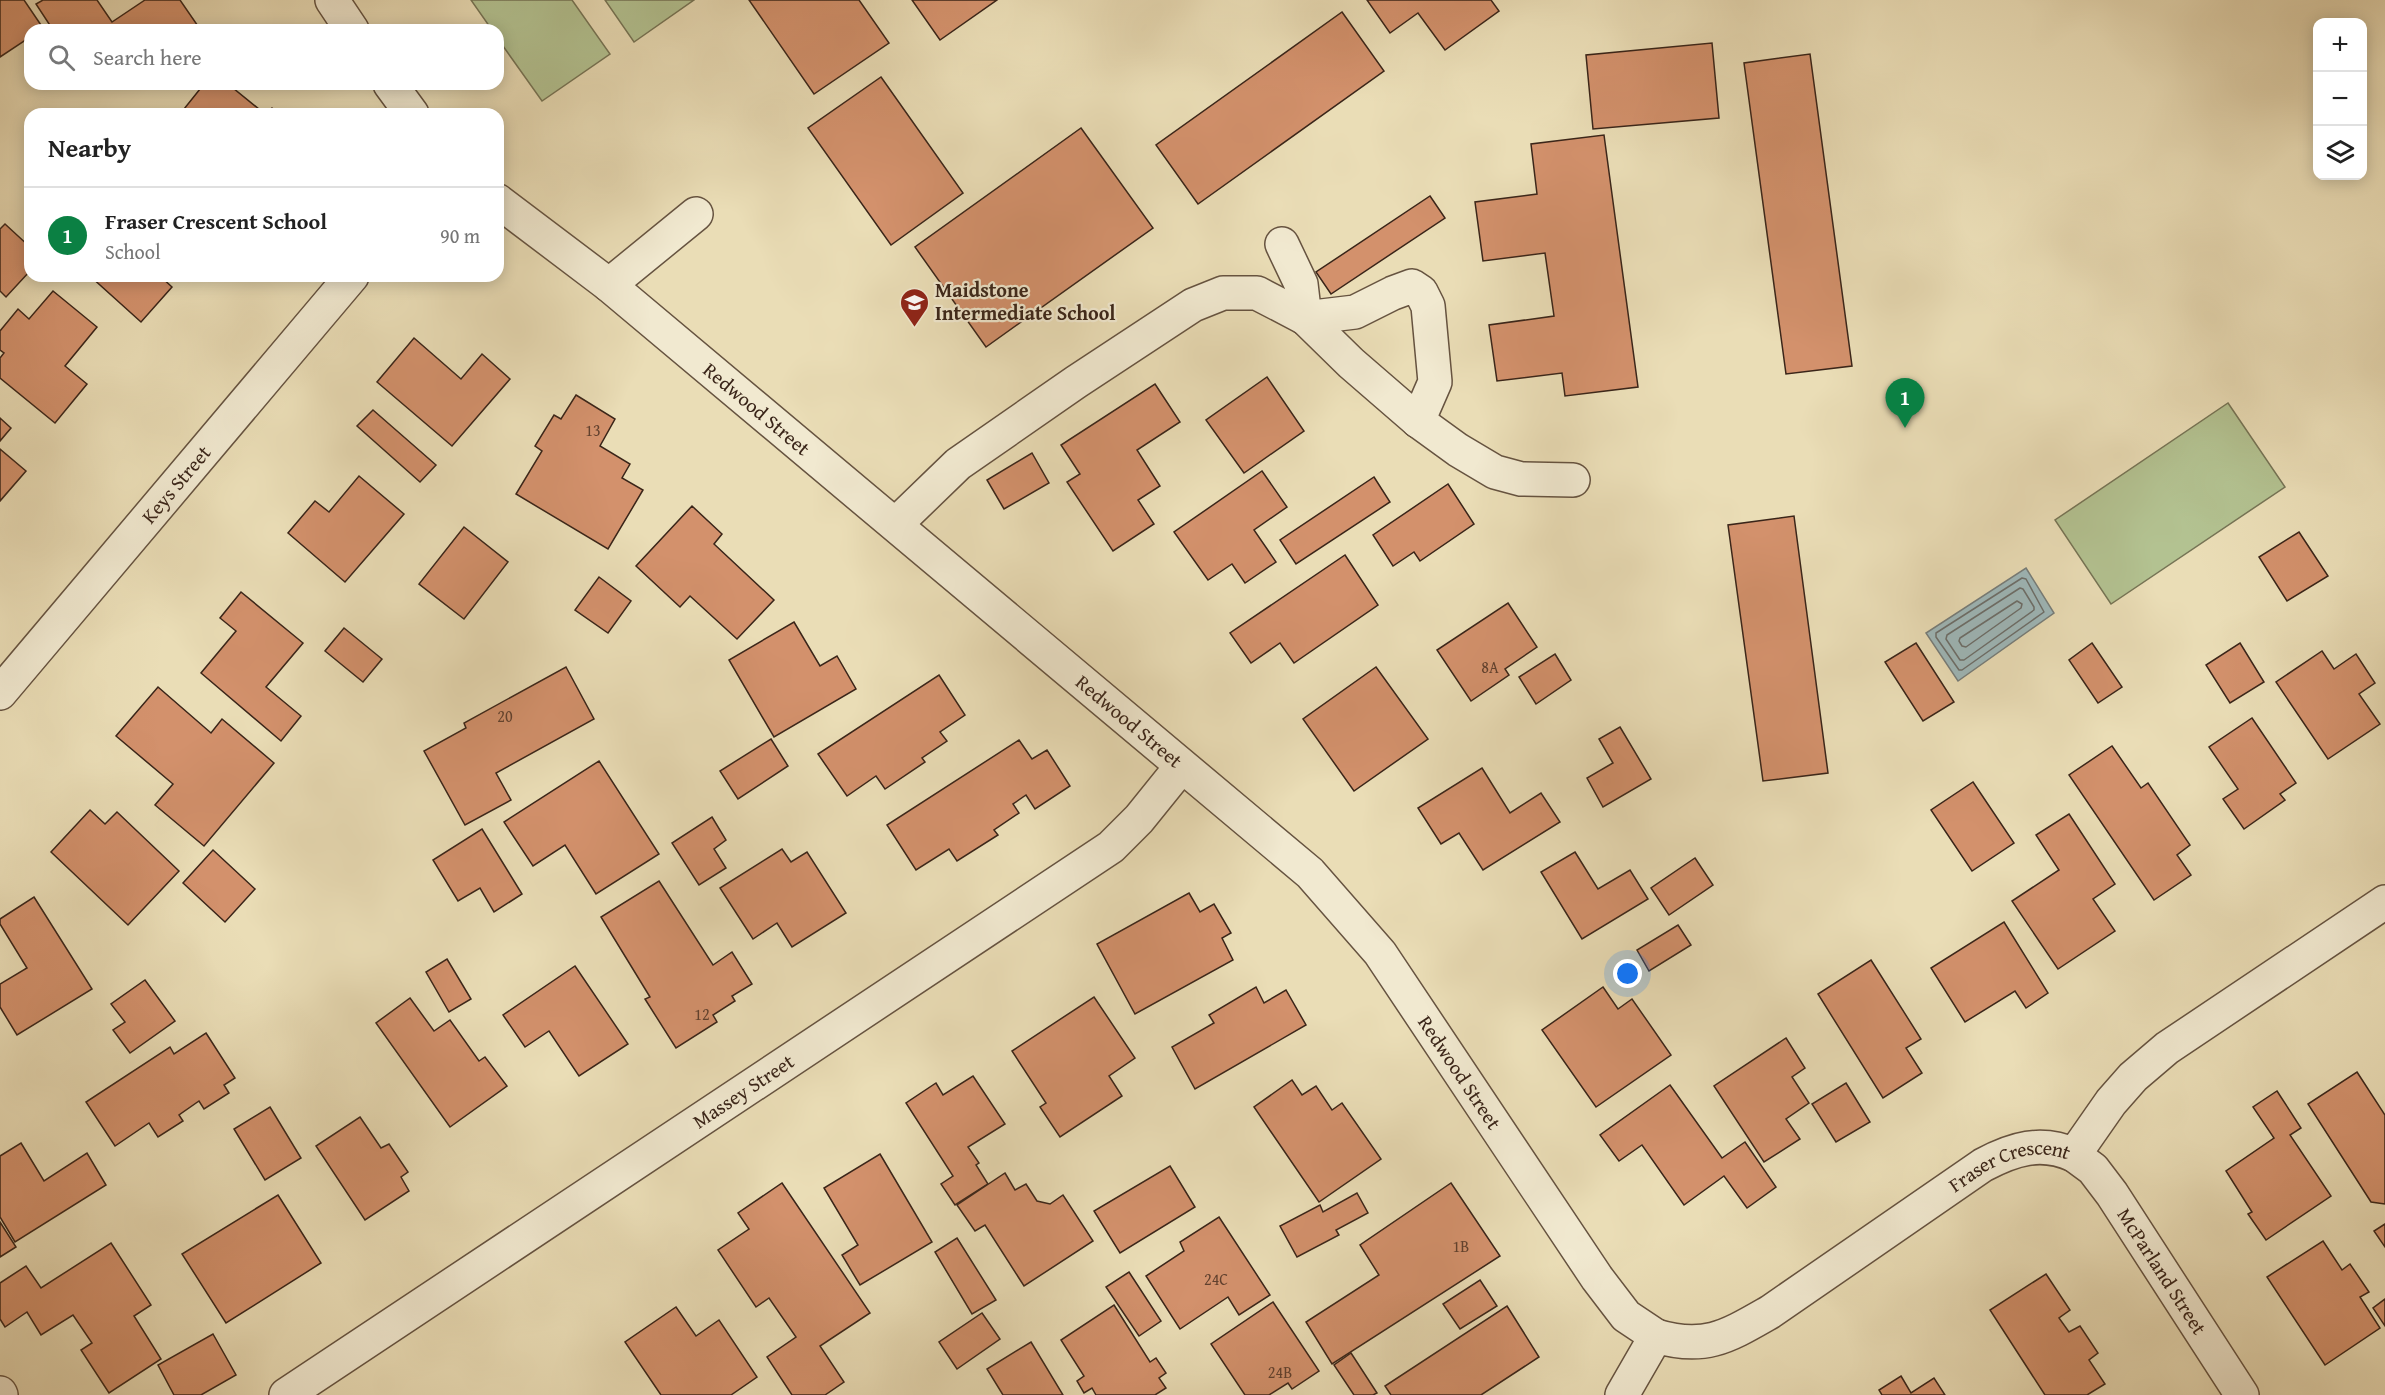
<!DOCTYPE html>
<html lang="en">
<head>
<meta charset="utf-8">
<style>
  :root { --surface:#fff; --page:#f6f6f6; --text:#222; --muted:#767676; --line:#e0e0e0; --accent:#0b8043 }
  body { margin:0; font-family:"Gentium Book Plus",serif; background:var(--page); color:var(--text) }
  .controls { position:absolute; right:18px; top:18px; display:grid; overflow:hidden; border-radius:12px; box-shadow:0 3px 15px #0003 }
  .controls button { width:54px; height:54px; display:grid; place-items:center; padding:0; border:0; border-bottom:2px solid var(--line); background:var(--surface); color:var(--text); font:30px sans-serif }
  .you { position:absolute; left:1628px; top:974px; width:21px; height:21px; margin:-15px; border:4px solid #fff; border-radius:50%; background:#1a73e8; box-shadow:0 0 0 9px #1a73e833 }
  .badge { display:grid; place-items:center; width:39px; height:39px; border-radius:50%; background:var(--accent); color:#fff; font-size:20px; font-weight:700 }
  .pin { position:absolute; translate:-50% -50px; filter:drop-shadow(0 2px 3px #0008) }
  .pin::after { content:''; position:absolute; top:32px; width:21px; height:18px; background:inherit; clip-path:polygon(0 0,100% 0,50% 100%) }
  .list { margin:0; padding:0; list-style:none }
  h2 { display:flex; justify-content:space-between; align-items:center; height:78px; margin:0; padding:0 24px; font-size:26px }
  h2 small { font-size:20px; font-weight:400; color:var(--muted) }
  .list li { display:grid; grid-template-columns:39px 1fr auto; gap:18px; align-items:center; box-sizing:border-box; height:96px; padding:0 24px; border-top:2px solid var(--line) }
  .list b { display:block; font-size:22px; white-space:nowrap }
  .list p { margin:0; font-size:20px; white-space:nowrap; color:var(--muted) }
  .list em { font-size:20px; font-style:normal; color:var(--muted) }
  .icon { flex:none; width:33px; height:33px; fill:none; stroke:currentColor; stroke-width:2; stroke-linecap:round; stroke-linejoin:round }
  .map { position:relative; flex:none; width:2385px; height:1395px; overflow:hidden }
  .search { position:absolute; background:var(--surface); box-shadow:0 3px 15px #0003; left:24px; top:24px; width:480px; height:66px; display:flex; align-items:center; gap:15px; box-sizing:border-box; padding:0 21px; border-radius:18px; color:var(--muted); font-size:22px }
  .panel { position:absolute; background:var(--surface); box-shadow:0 3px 15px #0003; left:24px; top:108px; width:480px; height:174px; border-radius:18px }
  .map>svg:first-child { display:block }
  .green { fill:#b3c291; stroke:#767455; stroke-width:1.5 }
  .water { fill:#9eb8ba; stroke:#767d7a; stroke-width:1.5 }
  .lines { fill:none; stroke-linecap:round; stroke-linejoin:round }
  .shore { stroke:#6c6e6a; stroke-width:1.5 }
  .building { fill:#d3916c; stroke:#3a2519; stroke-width:1.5 }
  .minor-casing { stroke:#665340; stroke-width:36 }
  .minor { stroke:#f1e9d0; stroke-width:33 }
  .labels { text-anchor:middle; stroke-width:4.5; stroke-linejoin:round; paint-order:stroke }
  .number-label { font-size:16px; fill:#60402e }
  .poi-label { font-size:20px; font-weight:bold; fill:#3a2519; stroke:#f1e9d0; text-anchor:start }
  .street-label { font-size:20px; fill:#3a2519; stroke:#f1e9d0 }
</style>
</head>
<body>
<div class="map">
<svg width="2385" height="1395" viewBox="0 0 2385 1395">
  <rect width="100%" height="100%" fill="#eaddb6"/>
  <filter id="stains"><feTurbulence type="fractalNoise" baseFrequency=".00333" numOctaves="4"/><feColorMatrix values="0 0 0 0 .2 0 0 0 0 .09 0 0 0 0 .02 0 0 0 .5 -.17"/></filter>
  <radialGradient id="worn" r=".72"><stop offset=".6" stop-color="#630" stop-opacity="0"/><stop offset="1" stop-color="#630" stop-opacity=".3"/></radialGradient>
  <g class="green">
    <path d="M471 0H572L610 54 542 101 498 39V30H492Z"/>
    <path d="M605 0H694L634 42Z"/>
    <path d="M2228 403 2285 487 2111 604 2055 520Z"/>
  </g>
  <path class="water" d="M2026 568 2054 613 1958 681 1926 633Z"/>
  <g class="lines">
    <g class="shore">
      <path d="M2022 578 2026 579 2044 612 1962 670H1959L1936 637V633Z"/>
      <path d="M2020 588 2023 589 2034 607V610L1964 660H1960L1946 639 1947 635Z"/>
      <path d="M2017 601 2022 604 2021 608 1966 647 1962 646 1959 641 1960 638Z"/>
    </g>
  </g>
  <g class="building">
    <path d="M0 0H24L43 28 30 30V37L0 57Z"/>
    <path d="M43 0H97L112 22 145 0H180L200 29 53 30 36 4Z"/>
    <path d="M749 0H859L889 43 814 94Z"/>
    <path d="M912 0H997L940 40Z"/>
    <path d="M1367 0H1491L1499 11 1445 50 1418 13 1390 33Z"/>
    <path d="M1342 12 1384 71 1198 204 1156 145Z"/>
    <path d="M1712 43 1719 118 1593 129 1586 55Z"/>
    <path d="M1810 54 1852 366 1786 374 1744 63Z"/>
    <path d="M881 77 963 193 891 245 808 128Z"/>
    <path d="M204 84H228L265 114H180Z"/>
    <path d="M272 108 279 114H266Z"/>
    <path d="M1081 128 1153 228 986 347 915 247Z"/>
    <path d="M1604 135 1638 387 1565 396 1562 373 1497 381 1489 325 1554 316 1545 253 1483 261 1475 202 1537 194 1531 144Z"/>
    <path d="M1430 196 1445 218 1331 294 1316 272Z"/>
    <path d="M5 224 30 247V271L6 297 0 291V229Z"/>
    <path d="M90 276H160L172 287 141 322Z"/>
    <path d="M53 291 97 327 65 366 87 384 55 423 0 378V358L4 353 0 350V331L18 309 29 319Z"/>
    <path d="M414 338 461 379 482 354 510 379 452 446 377 382Z"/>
    <path d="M1267 377 1304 431 1244 473 1206 420Z"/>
    <path d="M1155 384 1180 422 1137 450 1160 486 1138 500 1154 524 1113 551 1067 482 1080 474 1061 445Z"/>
    <path d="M576 395 615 419 600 446 630 464 622 478 643 490 608 549 516 494 542 451 535 446 554 415 561 419Z"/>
    <path d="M373 410 436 465 420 482 357 426Z"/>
    <path d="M0 418 11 428 0 441Z"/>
    <path d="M0 449 26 471 0 501Z"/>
    <path d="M1032 453 1049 483 1004 509 987 480Z"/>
    <path d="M1262 471 1287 507 1254 530 1276 562 1245 583 1232 564 1208 580 1174 532Z"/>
    <path d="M359 476 404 514 345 582 288 533 315 501 329 512Z"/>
    <path d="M1374 477 1390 502 1296 564 1280 540Z"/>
    <path d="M1448 484 1474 524 1420 561 1414 552 1393 566 1373 535Z"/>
    <path d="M692 506 722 534 714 544 774 600 737 639 690 596 680 607 636 566Z"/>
    <path d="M1794 516 1828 773 1763 781 1728 525Z"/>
    <path d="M464 527 508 562 464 619 419 584Z"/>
    <path d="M2299 532 2328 576 2287 601 2259 557Z"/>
    <path d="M1345 555 1378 605 1294 663 1280 643 1251 663 1230 633Z"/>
    <path d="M599 577 631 601 608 633 575 610Z"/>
    <path d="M241 592 303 643 266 687 301 716 281 741 201 673 236 631 220 618Z"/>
    <path d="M1508 603 1537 647 1505 669 1509 675 1471 701 1437 650Z"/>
    <path d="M794 622 820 666 837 656 856 689 774 737 729 660Z"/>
    <path d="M344 628 382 659 363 682 325 651Z"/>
    <path d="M1916 643 1954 702 1923 721 1885 662Z"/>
    <path d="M2092 643 2122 687 2098 703 2069 660Z"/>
    <path d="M2240 643 2264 682 2230 703 2206 665Z"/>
    <path d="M2322 651 2334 669 2356 654 2375 683 2359 694 2380 724 2328 759 2276 682Z"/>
    <path d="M1555 654 1571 680 1536 704 1519 677Z"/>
    <path d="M566 667 594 719 496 773 511 800 465 825 424 751 466 728 464 723Z"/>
    <path d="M1376 667 1428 739 1354 791 1303 719Z"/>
    <path d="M939 675 965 715 940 732 947 741 922 758 925 762 885 789 876 776 847 796 818 754Z"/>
    <path d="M158 687 211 733 222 719 274 763 204 846 155 805 173 784 116 736Z"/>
    <path d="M2252 718 2296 783 2280 794 2285 800 2244 829 2223 799 2238 789 2209 747Z"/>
    <path d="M1620 727 1651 779 1603 807 1587 778 1613 763 1599 739Z"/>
    <path d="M771 739 788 766 738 799 720 771Z"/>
    <path d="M1019 740 1032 759 1047 750 1070 786 1035 809 1026 795 1013 804 1019 813 994 830 998 835 957 861 949 849 916 870 887 825Z"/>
    <path d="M2112 746 2141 788 2148 783 2190 845 2177 855 2191 875 2154 900 2069 775Z"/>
    <path d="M599 761 659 854 596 894 565 845 533 866 504 822Z"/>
    <path d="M1482 768 1510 813 1541 793 1560 822 1483 870 1459 833 1441 844 1418 808Z"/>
    <path d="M1973 782 2014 843 1972 871 1931 810Z"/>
    <path d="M90 810 105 824 117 812 179 871 128 925 51 852Z"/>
    <path d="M2069 814 2115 884 2093 899 2115 931 2058 969 2012 901 2059 870 2036 835Z"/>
    <path d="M712 817 726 840 714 849 726 868 699 885 672 843Z"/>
    <path d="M482 829 522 894 494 912 480 888 458 901 433 860Z"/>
    <path d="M782 849 791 862 807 852 846 913 792 947 777 923 753 939 720 888Z"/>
    <path d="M213 850 255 889 225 922 183 883Z"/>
    <path d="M1575 852 1598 889 1630 870 1648 899 1582 939 1541 872Z"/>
    <path d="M1695 858 1713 885 1669 915 1651 888Z"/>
    <path d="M659 881 713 965 732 952 752 984 732 996 735 1001 713 1015 717 1022 676 1048 645 999 650 997 601 917Z"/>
    <path d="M1189 893 1200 912 1214 904 1231 933 1222 938 1233 960 1135 1014 1097 944Z"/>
    <path d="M34 897 92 989 17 1035 0 1007V984L27 968 0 924V919Z"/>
    <path d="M2004 922 2048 993 2026 1008 2015 991 1965 1022 1931 968Z"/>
    <path d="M1678 925 1691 945 1649 971 1637 950Z"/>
    <path d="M447 959 471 999 449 1012 426 972Z"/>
    <path d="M1871 960 1921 1039 1906 1048 1922 1073 1883 1098 1818 994Z"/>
    <path d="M575 966 628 1044 579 1076 549 1031 525 1047 503 1015Z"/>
    <path d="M145 980 175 1021 130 1053 113 1030 125 1022 111 1004Z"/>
    <path d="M1256 987 1264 1003 1286 990 1306 1025 1195 1089 1172 1047 1214 1023 1209 1015Z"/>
    <path d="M1603 987 1618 1009 1632 999 1671 1055 1596 1107 1542 1030Z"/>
    <path d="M1094 997 1135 1058 1109 1076 1122 1096 1060 1137 1040 1107 1046 1103 1012 1051Z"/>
    <path d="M410 998 434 1031 450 1020 479 1061 485 1057 507 1086 450 1127 376 1023Z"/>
    <path d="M206 1033 235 1078 224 1085 229 1093 204 1109 199 1101 179 1115 183 1121 158 1137 149 1123 115 1146 86 1102 170 1047 174 1054Z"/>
    <path d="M1786 1038 1805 1068 1792 1077 1809 1103 1786 1119 1800 1139 1764 1162 1714 1086Z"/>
    <path d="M2357 1072 2385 1115V1204L2371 1202 2308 1104Z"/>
    <path d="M973 1076 1005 1124 968 1147 979 1163 976 1165 988 1184 955 1205 941 1184 953 1176 906 1103 936 1083 943 1095Z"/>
    <path d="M1292 1080 1302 1095 1316 1086 1332 1110 1342 1103 1381 1159 1319 1202 1254 1107Z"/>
    <path d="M1846 1083 1870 1122 1836 1142 1812 1104Z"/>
    <path d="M1670 1085 1722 1158 1745 1142 1776 1187 1747 1208 1724 1176 1684 1205 1642 1145 1619 1161 1600 1135Z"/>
    <path d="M2277 1091 2301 1128 2290 1135 2331 1196 2266 1240 2248 1214 2252 1212 2226 1171 2274 1138 2253 1107Z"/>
    <path d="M270 1107 301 1158 265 1180 234 1129Z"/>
    <path d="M360 1117 381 1148 389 1144 408 1172 401 1177 409 1191 365 1220 316 1146Z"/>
    <path d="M21 1143 44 1181 87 1153 106 1185 15 1242 0 1217V1156Z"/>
    <path d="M880 1154 932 1242 860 1285 842 1255 858 1245 824 1188Z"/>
    <path d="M1170 1166 1195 1207 1120 1253 1094 1211Z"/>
    <path d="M1005 1173 1015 1190 1026 1184 1037 1201 1050 1204 1063 1195 1093 1241 1024 1286 985 1225 975 1231 957 1205Z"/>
    <path d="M782 1183 870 1313 820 1346 844 1382 825 1395H792L767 1357 796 1337 769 1298 756 1307 718 1250 749 1229 738 1213Z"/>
    <path d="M1451 1183 1500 1256 1332 1364 1306 1322 1379 1275 1360 1245Z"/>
    <path d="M1357 1193 1368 1213 1336 1230 1339 1235 1297 1257 1280 1226 1320 1205 1323 1212Z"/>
    <path d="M278 1195 321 1263 226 1323 182 1254Z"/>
    <path d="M1219 1217 1270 1295 1239 1315 1228 1297 1180 1329 1146 1276 1184 1251 1180 1242Z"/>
    <path d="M0 1222 16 1247 0 1257Z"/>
    <path d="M2385 1224V1247L2374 1231Z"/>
    <path d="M957 1238 996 1300 972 1314 935 1252Z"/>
    <path d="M2323 1241 2342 1270 2350 1264 2369 1292 2360 1297 2380 1328 2325 1365 2267 1277Z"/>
    <path d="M111 1243 151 1305 134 1316 161 1359 109 1393 81 1350 92 1343 73 1315 41 1335 27 1312 5 1327 0 1319V1283L26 1266 41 1288Z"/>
    <path d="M1129 1272 1161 1321 1139 1336 1106 1287Z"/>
    <path d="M2046 1274 2070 1310 2059 1318 2069 1332 2080 1326 2098 1353 2089 1360 2105 1384 2087 1395H2045L1990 1310Z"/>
    <path d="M1480 1280 1497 1306 1460 1329 1443 1304Z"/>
    <path d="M2385 1299V1326L2373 1308Z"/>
    <path d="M1273 1302 1319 1371 1292 1389 1288 1383 1269 1395H1245L1211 1344Z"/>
    <path d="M1114 1305 1150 1362 1156 1358 1166 1373 1159 1378 1166 1388 1155 1395H1096L1092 1388 1084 1393 1077 1381 1084 1376 1061 1340Z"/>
    <path d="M1507 1306 1539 1357 1481 1395H1391L1385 1386Z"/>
    <path d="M676 1307 696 1336 719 1320 757 1377 731 1395H661L625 1342Z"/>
    <path d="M982 1313 1000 1339 957 1369 939 1342Z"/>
    <path d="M213 1334 236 1375 201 1395H174L158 1365Z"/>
    <path d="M1031 1342 1063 1395H1003L987 1369Z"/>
    <path d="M1351 1353 1377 1393 1373 1395H1354L1334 1365Z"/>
    <path d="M1901 1376 1911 1393 1934 1378 1945 1395H1882L1879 1390Z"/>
  </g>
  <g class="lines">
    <defs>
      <g id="minor">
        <path d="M332 0 352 30"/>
        <path d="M390 84 412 114"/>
        <path id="s1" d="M498 201 609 285 1310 873 1380 953 1597 1278 1626 1316 1656 1336"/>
        <path d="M1282 244 1301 284 1305 318"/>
        <path d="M609 285 696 214"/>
        <path d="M1305 318 1355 312 1393 293 1412 286 1421 292 1428 306 1435 382 1418 421"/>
        <path d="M896 524 958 464 1076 382 1193 305 1223 293H1257L1305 318 1351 363 1418 421 1458 450 1495 472 1521 479 1573 480"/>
        <path id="s2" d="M0 693 352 276"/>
        <path id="s3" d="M2074 1155 2093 1169 2112 1194 2242 1395"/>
        <path d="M0 1393 1 1395"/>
        <path id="s4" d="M286 1395 1111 847 1139 819 1181 767"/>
        <path id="s5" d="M1622 1395 1656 1336C1705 1351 1728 1336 1770 1312L1983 1165C2013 1149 2041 1140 2074 1155L2111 1102 2133 1077 2167 1048 2385 902"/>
      </g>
    </defs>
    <use href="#minor" class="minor-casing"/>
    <use href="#minor" class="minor"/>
  </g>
  <defs>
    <symbol id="school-pin" viewBox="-11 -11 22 30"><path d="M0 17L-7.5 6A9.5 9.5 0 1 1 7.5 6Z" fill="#8f2418" stroke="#f1e9d0"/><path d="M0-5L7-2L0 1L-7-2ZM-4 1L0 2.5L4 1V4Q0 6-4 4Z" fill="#fff"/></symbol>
  </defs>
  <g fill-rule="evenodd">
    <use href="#school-pin" x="898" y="286" width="33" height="45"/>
  </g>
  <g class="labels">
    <g class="number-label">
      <text x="593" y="436">13</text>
      <text x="1490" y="673">8A</text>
      <text x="505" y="722">20</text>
      <text x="702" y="1020">12</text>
      <text x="1461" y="1252">1B</text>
      <text x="1216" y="1285">24C</text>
      <text x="1280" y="1378">24B</text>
    </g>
    <g class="poi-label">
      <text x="935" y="297">Maidstone<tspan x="935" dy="23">Intermediate School</tspan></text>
    </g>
    <g class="street-label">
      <text dy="7" stroke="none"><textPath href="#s1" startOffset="332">Redwood Street</textPath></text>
      <text dy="7" stroke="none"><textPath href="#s2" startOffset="273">Keys Street</textPath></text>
      <text dy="7" stroke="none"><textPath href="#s1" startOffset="818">Redwood Street</textPath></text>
      <text dy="7" stroke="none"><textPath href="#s1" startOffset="1304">Redwood Street</textPath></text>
      <text dy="7" stroke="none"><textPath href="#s4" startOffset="549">Massey Street</textPath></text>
      <text dy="7" stroke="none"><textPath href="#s5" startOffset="474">Fraser Crescent</textPath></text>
      <text dy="7" stroke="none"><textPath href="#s3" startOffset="147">McParland Street</textPath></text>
    </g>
  </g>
  <rect width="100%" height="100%" filter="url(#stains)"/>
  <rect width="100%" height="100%" fill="url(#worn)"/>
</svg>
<div class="controls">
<button>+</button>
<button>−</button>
<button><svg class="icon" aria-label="layers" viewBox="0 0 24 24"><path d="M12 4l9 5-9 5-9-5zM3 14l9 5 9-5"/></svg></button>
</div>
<div class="you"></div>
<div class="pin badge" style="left:1905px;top:428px">1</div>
<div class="search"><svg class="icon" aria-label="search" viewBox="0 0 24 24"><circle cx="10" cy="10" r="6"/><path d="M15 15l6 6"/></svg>Search here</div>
<section class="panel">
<h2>Nearby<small></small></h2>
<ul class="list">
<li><span class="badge">1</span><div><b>Fraser Crescent School</b><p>School</p></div><em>90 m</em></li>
</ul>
</section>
</div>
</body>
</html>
